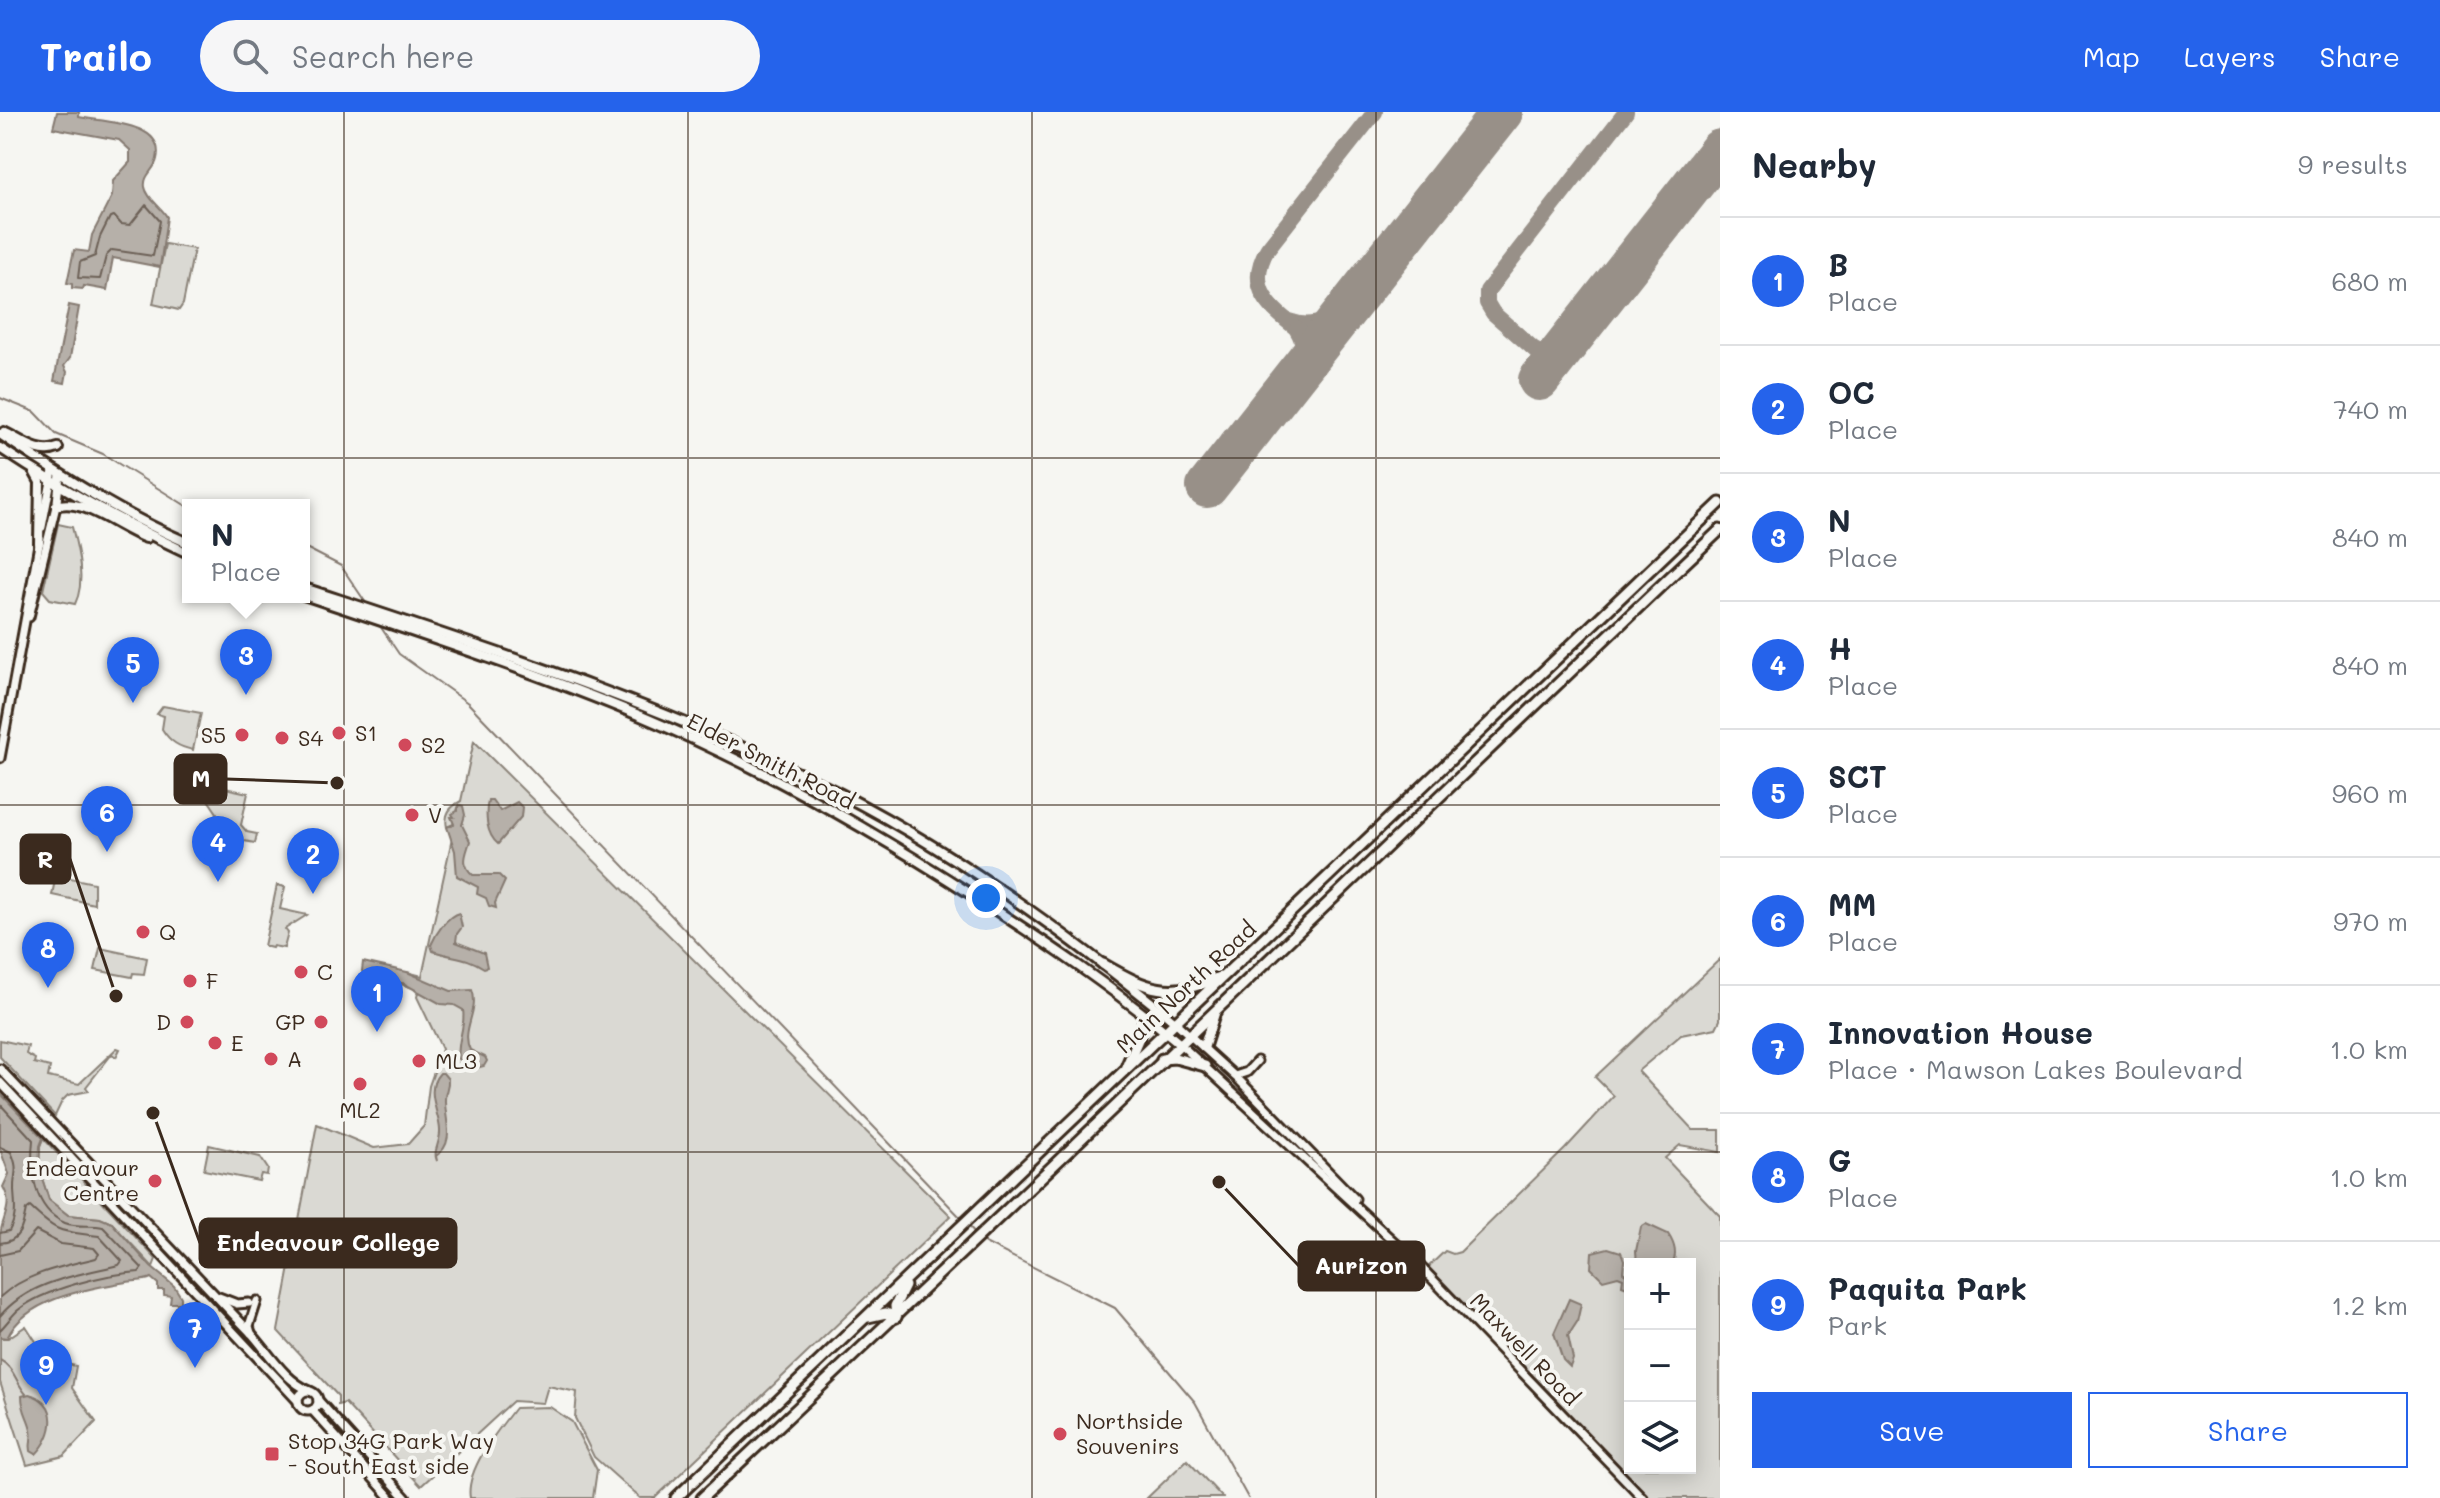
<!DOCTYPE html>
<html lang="en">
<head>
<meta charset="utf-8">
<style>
  :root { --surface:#fff; --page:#f6f6f7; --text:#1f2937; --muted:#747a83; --line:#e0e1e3; --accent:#2563eb }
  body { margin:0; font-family:Mali,sans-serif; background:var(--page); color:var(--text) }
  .controls { position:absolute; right:24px; bottom:24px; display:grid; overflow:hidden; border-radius:0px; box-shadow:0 4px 20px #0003 }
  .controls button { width:72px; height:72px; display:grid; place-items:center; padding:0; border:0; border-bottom:2px solid var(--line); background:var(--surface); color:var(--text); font:40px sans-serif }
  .you { position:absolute; left:986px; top:786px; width:28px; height:28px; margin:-20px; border:6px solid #fff; border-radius:50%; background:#1a73e8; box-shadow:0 0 0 12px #1a73e833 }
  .badge { display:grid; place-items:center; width:52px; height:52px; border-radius:50%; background:var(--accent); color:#fff; font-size:26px; font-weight:700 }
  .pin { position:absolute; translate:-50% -66px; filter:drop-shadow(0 2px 4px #0008) }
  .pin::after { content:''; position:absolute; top:42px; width:28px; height:24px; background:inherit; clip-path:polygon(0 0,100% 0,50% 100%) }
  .popup { position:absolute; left:182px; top:387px; width:128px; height:104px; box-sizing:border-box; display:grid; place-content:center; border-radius:0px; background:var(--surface); filter:drop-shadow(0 2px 6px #0005); font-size:26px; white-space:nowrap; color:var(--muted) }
  .popup b { font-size:30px; color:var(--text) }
  .popup::after { content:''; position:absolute; left:50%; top:100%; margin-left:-16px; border:16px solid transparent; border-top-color:var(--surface) }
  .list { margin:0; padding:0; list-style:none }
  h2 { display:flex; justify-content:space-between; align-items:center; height:104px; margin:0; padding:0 32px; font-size:34px }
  h2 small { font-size:26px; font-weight:400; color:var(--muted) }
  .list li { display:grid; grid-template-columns:52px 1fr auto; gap:24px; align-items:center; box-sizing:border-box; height:128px; padding:0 32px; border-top:2px solid var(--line) }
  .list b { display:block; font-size:30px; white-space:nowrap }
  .list p { margin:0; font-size:26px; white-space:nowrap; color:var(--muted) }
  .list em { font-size:26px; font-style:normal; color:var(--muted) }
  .actions { display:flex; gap:16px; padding:24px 32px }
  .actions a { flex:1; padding:18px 0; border:2px solid var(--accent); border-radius:0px; text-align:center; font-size:28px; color:var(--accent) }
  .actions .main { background:var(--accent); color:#fff }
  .icon { flex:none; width:44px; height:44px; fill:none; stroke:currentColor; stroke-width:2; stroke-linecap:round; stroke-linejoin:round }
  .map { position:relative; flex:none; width:1720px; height:1386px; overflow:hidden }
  header { display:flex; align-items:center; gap:48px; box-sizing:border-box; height:112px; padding:0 40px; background:var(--accent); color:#fff }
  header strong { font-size:38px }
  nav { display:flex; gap:44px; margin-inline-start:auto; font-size:28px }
  .search { width:560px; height:72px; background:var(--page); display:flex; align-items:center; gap:20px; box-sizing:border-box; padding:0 28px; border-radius:44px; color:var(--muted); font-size:30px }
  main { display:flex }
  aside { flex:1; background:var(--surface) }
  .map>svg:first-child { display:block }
  .green { fill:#dad9d3; stroke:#8a8278; stroke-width:2; fill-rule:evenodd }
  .water { fill:#b6b0a9; stroke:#857a71; stroke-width:2 }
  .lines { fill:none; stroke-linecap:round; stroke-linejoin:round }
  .shore { stroke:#6c6056; stroke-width:2 }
  .stream { stroke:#857a71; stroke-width:2 }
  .taxiway { stroke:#989088; stroke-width:16 }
  .runway { stroke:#989088; stroke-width:42 }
  .tertiary-casing { stroke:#3b2a1e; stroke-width:13 }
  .primary-casing { stroke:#3b2a1e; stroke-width:14 }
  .trunk-casing { stroke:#3b2a1e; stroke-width:15 }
  .tertiary { stroke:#f6f6f2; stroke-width:7 }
  .primary { stroke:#f6f6f2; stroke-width:8 }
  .trunk { stroke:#f6f6f2; stroke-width:9 }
  .grid { fill:none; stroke:#3b2a1e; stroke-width:2; stroke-opacity:0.55 }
  .poi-dot { fill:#d1495b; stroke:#f6f6f2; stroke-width:3 }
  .labels { text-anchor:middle; stroke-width:8; stroke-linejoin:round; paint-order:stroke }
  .poi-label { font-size:22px; fill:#3b2a1e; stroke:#f6f6f2; text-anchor:start }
  .street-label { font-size:22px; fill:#3b2a1e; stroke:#f6f6f2 }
  .leader { fill:none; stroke:#3b2a1e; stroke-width:3 }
  .callout-dot { fill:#3b2a1e; stroke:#f6f6f2; stroke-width:3 }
  .callout { fill:#3b2a1e; stroke:#3b2a1e; stroke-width:3 }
  .callout-label { font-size:24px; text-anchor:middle; font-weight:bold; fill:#fff }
</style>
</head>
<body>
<header>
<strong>Trailo</strong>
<div class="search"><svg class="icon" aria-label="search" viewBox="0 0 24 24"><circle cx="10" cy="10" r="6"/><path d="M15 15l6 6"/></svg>Search here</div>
<nav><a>Map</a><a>Layers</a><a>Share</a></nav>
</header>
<main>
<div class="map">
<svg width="1720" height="1386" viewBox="0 0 1720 1386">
  <rect width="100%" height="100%" fill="#f6f6f2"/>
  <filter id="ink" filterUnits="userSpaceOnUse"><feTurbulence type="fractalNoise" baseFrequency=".0125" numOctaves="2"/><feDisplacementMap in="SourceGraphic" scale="16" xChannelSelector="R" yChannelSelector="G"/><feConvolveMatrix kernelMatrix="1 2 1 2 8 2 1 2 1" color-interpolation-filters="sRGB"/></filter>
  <g filter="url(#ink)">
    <g class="green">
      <path d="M165 132 194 137 183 192 179 198 153 192Z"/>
      <path d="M58 412 72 415C78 438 86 470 75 492L50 487 43 479Z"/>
      <path d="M163 594 201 601 193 638C179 635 170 630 162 617L164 604 157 602Z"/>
      <path d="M474 629 951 1104 655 1386H640L594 1345 575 1306 577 1280 548 1274 543 1291 513 1289 421 1374 345 1291 338 1293V1284L278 1219 317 1012 374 1036 408 1032 424 1014 429 974 442 937 417 885 418 881 413 876 390 869 403 871 418 878 421 867 407 860 422 864 458 699 453 707 454 712 447 715C444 702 450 695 461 689Z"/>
      <path d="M202 671 248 681 241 713 247 720 257 722 255 731 212 723 217 701 202 679Z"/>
      <path d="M56 763 94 771V792L52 783Z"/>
      <path d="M277 773 285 775 280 797 307 803 285 817 288 821 284 836 273 834 272 836 264 834Z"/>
      <path d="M100 836 147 846 144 862 133 861 132 865 95 858Z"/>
      <path d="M1720 847V908L1716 916 1681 923 1638 959 1693 1018H1720V1040L1680 1033 1665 1046 1720 1104V1386H1643L1424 1159 1445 1139 1453 1142 1460 1140 1565 1037 1614 984 1595 965ZM1630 1152H1690V1356H1630Z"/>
      <path d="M0 928 28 934 26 942 35 947 34 951 50 955 48 965 79 972 117 936 120 937 116 945 112 942 86 975 89 979 68 983 62 989 55 1004 0 945Z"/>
      <path d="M43 1026 156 1147 153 1155 112 1111 100 1106 68 1103 49 1088 39 1057 40 1034Z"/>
      <path d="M209 1033 260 1045 268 1057 267 1063 261 1062 259 1069 204 1058Z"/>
      <path d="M26 1214 48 1248 76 1254 72 1276 96 1310 64 1344 27 1353 0 1270V1226H8Z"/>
      <path d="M550 1295 572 1310 597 1358 593 1386H470C465 1358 498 1318 515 1296Z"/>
      <path d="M1187 1348 1223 1386H1147Z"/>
    </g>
    <g class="water">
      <path d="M57 0H79V5C103 10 166 10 157 47 155 58 143 63 145 75 147 87 162 95 167 105L160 155 113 146 107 178 84 174 83 177 72 176V172L67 171 74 138 89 140 92 123 112 84 113 69 130 50V38L119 28 53 16Z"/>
      <path d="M69 193 79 195 70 246 64 254 67 260 65 271 54 269Z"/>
      <path d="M488 688H492L500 699 517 690 522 695 521 705 498 732C486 722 485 703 488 688Z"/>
      <path d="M459 693 463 694 465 703 462 713 470 729C466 743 460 751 473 763H499L505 769 495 791 496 796 489 794 486 786 477 782 478 775 457 764 455 739 447 715 454 712 451 705H454L452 702 457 699Z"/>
      <path d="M459 801 462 815 457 822 456 830 484 841 487 855 484 856C466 844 453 846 433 839L431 833C436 821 447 804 459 801Z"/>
      <path d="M363 850 407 860 451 879 472 878C480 898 460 918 470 938L485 945 487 949 484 954 472 957 469 952 459 947C456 930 466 915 463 898L454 893 441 892 403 871 368 870 362 859Z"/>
      <path d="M440 961H443L448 967C449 975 445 979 445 987 444 1006 457 1030 436 1044L437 1049C432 1039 441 1030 440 1018 439 999 424 978 440 961Z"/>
      <path d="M0 981 43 1026 40 1034 39 1057 49 1088 68 1103 100 1106 112 1111 151 1155 174 1174 181 1185V1191H170L171 1184 164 1183V1178H158V1172L151 1166C143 1170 135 1168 126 1170 87 1177 26 1186 7 1226L0 1225C0 1192 0 1157 0 1123 2 1106 14 1093 3 1075L9 1062 0 1037Z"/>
      <path d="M1646 1112 1668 1122C1674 1131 1678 1142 1672 1152H1637L1636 1139 1641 1115Z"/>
      <path d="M1608 1136 1621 1140 1624 1148 1623 1160 1630 1165V1176L1622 1173 1623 1166 1618 1164 1603 1168 1591 1156 1592 1140Z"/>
      <path d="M1569 1187 1581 1192 1577 1210 1568 1224 1573 1247 1570 1255 1563 1248 1554 1221Z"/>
      <path d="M29 1282C60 1291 55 1323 36 1342L31 1339C29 1331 33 1326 31 1318 29 1306 22 1300 22 1284Z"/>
    </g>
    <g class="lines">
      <g class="shore">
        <path d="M146 93 160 109 153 144 112 138 106 144 100 167 78 166 80 150 95 144 100 125 110 105 114 104 121 112 130 113Z"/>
        <path d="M0 992 33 1028C30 1058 33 1097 65 1111 78 1116 91 1112 103 1115L142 1156 139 1160C106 1162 43 1177 17 1199 11 1205 6 1212 0 1218"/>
        <path d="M0 1035 11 1040C20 1059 13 1062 14 1079 15 1094 17 1105 9 1119L0 1121"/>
        <path d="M0 1131C20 1130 23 1114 26 1098L30 1095C59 1123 62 1119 99 1124L122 1149 119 1153C78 1163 29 1169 0 1204"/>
        <path d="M0 1143 18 1139 36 1119 61 1132 94 1136 99 1142 96 1146C63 1154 26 1161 0 1185"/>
      </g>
      <g class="stream">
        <path d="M0 286 35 300 56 322 103 342 188 395"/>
        <path d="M304 435 341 454 366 491"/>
        <path d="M380 514 399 542 468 591 962 1107"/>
        <path d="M967 1112 976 1122"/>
        <path d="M980 1127 985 1131 1115 1196 1195 1290 1248 1386"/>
        <path d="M178 1191 174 1197 177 1200 174 1201 181 1206 175 1212 180 1216"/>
        <path d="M0 1248C14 1255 16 1271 26 1282"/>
      </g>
      <g class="taxiway">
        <path d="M1482 26 1502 0"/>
        <path d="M1289 209C1333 225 1357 183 1381 154"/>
        <path d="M1306 224C1276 200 1242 179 1268 136L1375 0"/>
        <path d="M1536 238C1562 248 1575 221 1589 204"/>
        <path d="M1551 252 1493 201 1487 191V179L1626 0"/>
        <path d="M1262 305C1280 281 1318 250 1297 218"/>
      </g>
      <g class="runway">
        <path d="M1539 268 1720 38"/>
        <path d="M1207 375 1502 0"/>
      </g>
      <defs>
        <g id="tertiary">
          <path d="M42 415 53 359"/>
          <path d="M29 505 57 390 60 363"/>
          <path d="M0 646 40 427"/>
          <path d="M1175 910 1240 969 1355 1087"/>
          <path d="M1179 931 1416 1150 1643 1386"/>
          <path d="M0 957 251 1221C269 1241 285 1269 310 1279"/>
          <path d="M1235 964 1247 960 1257 949"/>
          <path d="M0 970 298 1289"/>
          <path d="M219 1185 237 1192 249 1191"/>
          <path d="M251 1221 249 1214 257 1189"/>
          <circle cx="308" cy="1289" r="10"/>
          <path d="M318 1288 406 1386"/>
          <path d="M312 1298 391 1386"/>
        </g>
        <g id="primary">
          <path d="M4 320C21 328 39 344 58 336"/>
          <path d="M0 322C60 363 121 402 188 431"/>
          <path d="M0 336C60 376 122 410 188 441"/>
          <path d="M35 361 40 370 39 431"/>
          <path d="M56 394C82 384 120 417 146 426"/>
          <path d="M304 476C486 536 669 594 841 682 961 744 1071 824 1175 910"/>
          <path d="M304 483C417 521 531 558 641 604 758 653 870 717 977 786 1047 831 1115 877 1179 931"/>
        </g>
        <g id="trunk">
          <path d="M1103 852C1146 877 1171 888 1219 865"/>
          <path d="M1204 935 1215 900"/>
          <path d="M1162 947 1175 946 1205 954"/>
          <path d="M1127 953 1141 921 1145 904"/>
          <path d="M868 1205 886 1201 896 1205"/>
          <path d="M896 1205 895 1194 905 1174"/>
          <path d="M676 1386 1720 391"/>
          <path d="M702 1386C1044 1066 1380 739 1720 418"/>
        </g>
      </defs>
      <use href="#tertiary" class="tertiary-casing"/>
      <use href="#primary" class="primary-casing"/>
      <use href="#trunk" class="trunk-casing"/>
      <use href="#tertiary" class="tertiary"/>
      <use href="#primary" class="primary"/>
      <use href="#trunk" class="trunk"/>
    </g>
  </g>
  <path class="grid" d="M344 0V1386M688 0V1386M1032 0V1386M1376 0V1386M0 346H1720M0 693H1720M0 1040H1720"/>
  <g class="poi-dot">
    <circle cx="339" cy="621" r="8"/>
    <circle cx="242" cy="623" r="8"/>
    <circle cx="282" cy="626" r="8"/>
    <circle cx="405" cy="633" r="8"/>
    <circle cx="412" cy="703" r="8"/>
    <circle cx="143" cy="820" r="8"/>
    <circle cx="301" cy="860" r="8"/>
    <circle cx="190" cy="869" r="8"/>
    <circle cx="187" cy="910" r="8"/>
    <circle cx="321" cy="910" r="8"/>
    <circle cx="215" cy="931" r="8"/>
    <circle cx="271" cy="947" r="8"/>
    <circle cx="419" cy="949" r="8"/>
    <circle cx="360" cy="972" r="8"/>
    <circle cx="155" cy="1069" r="8"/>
    <circle cx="1060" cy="1322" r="8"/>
    <rect x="264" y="1334" width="16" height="16" rx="4"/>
  </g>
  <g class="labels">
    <g class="poi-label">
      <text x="355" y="629">S1</text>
      <text x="226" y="631" text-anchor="end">S5</text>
      <text x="298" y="634">S4</text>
      <text x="421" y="641">S2</text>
      <text x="428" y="711">V</text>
      <text x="159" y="828">Q</text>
      <text x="317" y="868">C</text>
      <text x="206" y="877">F</text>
      <text x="171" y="918" text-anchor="end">D</text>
      <text x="305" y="918" text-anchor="end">GP</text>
      <text x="231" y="939">E</text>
      <text x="287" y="955">A</text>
      <text x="435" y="957">ML3</text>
      <text x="360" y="1006" text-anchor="middle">ML2</text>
      <text x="139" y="1064" text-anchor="end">Endeavour<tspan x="139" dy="25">Centre</tspan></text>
      <text x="1076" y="1317">Northside<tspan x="1076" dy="25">Souvenirs</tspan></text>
      <text x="288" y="1337">Stop 34G Park Way<tspan x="288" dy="25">- South East side</tspan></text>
    </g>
    <g class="street-label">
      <text transform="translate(771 649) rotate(27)" y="8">Elder Smith Road</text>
      <text transform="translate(1186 875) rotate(-43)" y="8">Main North Road</text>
      <text transform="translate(1525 1237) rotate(46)" y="8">Maxwell Road</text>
    </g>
  </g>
  <path class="leader" d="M337 671L226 667M116 884L70 747M153 1001L200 1131M1219 1070L1299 1154"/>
  <g class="callout-dot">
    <circle cx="337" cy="671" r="8"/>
    <circle cx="116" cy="884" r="8"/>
    <circle cx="153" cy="1001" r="8"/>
    <circle cx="1219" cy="1070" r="8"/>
  </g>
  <g class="callout">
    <rect x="175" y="643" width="51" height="48" rx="8"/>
    <rect x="21" y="723" width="49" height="48" rx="8"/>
    <rect x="200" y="1107" width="256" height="48" rx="8"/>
    <rect x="1299" y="1130" width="125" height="48" rx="8"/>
  </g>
  <g class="callout-label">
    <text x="201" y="675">M</text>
    <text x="45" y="756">R</text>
    <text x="328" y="1139">Endeavour College</text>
    <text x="1361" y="1162">Aurizon</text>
  </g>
</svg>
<div class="controls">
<button>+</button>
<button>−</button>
<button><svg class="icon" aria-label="layers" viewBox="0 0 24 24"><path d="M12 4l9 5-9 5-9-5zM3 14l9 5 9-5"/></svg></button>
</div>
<div class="you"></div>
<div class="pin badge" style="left:377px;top:920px">1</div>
<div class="pin badge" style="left:313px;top:782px">2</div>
<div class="pin badge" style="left:246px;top:583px">3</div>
<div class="popup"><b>N</b>Place</div>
<div class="pin badge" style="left:218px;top:770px">4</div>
<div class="pin badge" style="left:133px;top:591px">5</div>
<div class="pin badge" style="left:107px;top:740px">6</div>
<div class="pin badge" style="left:195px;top:1256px">7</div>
<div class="pin badge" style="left:48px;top:876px">8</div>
<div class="pin badge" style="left:46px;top:1293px">9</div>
</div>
<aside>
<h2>Nearby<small>9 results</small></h2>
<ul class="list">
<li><span class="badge">1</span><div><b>B</b><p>Place</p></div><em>680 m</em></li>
<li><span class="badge">2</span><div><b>OC</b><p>Place</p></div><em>740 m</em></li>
<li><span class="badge">3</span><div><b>N</b><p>Place</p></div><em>840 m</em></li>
<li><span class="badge">4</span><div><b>H</b><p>Place</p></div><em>840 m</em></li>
<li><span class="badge">5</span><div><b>SCT</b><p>Place</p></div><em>960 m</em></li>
<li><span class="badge">6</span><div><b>MM</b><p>Place</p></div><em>970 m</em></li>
<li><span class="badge">7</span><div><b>Innovation House</b><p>Place · Mawson Lakes Boulevard</p></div><em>1.0 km</em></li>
<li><span class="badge">8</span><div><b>G</b><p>Place</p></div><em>1.0 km</em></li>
<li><span class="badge">9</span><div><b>Paquita Park</b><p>Park</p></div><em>1.2 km</em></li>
</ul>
<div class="actions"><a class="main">Save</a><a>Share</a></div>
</aside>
</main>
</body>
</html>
